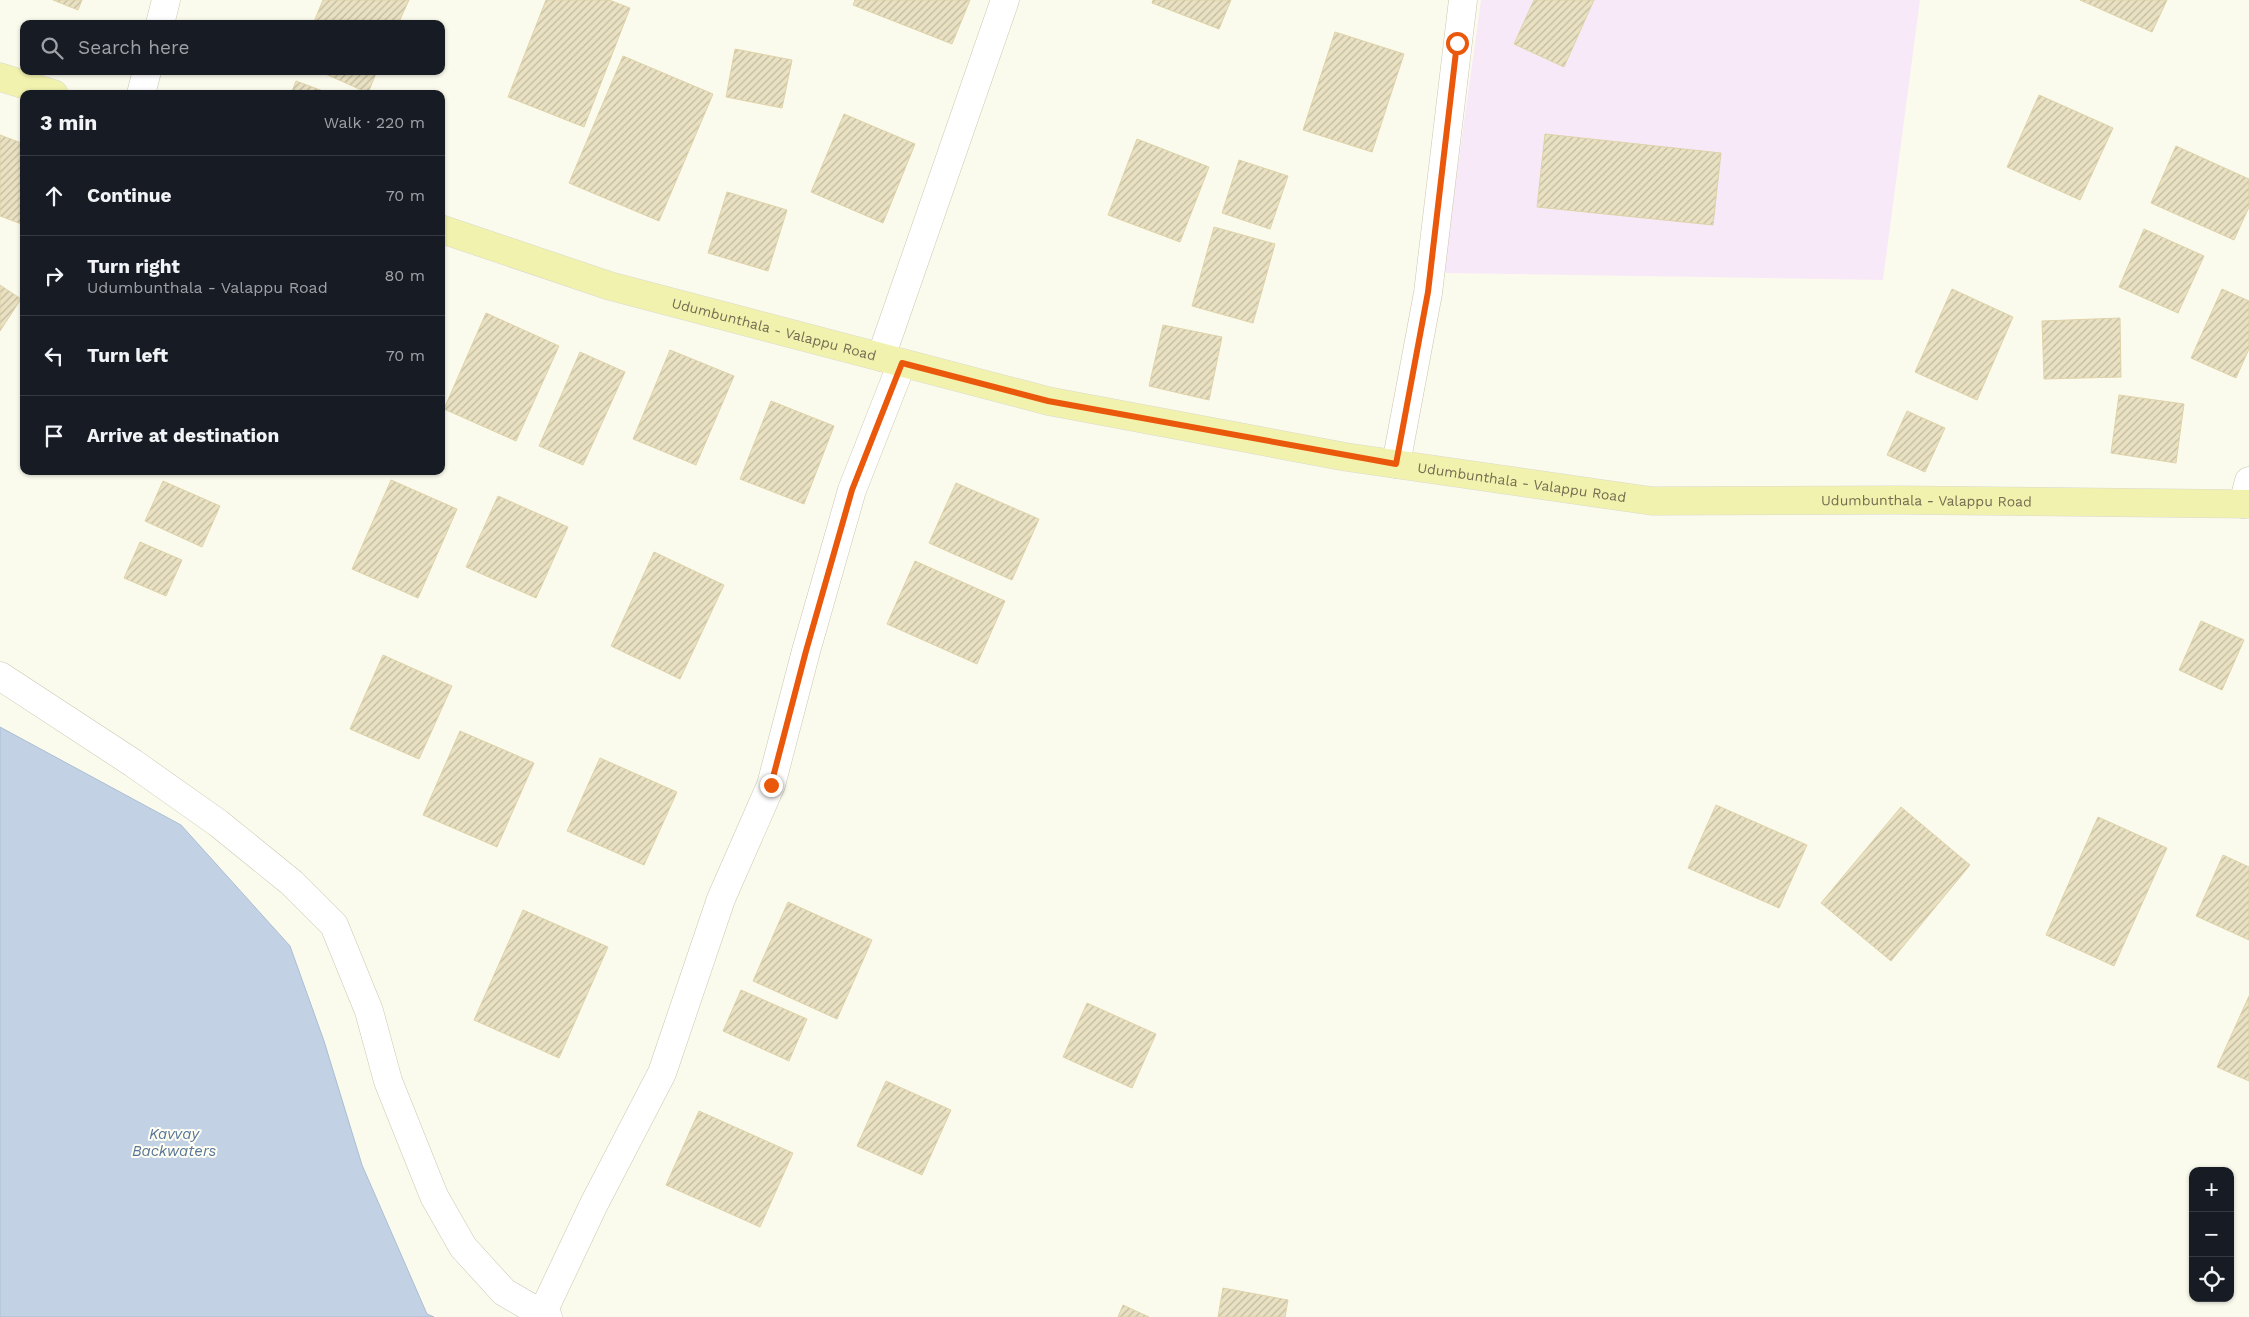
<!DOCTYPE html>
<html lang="en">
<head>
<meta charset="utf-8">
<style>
  :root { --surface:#171b24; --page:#20242c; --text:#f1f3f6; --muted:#9ea1a6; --line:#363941 }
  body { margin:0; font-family:"Work Sans",sans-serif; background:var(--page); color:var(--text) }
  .controls { position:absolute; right:15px; bottom:15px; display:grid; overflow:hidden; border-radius:10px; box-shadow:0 1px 4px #0004 }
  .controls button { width:45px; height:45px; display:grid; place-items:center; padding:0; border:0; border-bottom:1px solid var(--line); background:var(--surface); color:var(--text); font:25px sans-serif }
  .stop { position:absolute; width:15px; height:15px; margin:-11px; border:4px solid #ea580c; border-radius:50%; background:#fff }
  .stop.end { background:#ea580c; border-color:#fff; box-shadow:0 1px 5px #0008 }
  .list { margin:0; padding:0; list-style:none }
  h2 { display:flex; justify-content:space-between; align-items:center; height:65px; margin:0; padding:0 20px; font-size:21px }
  h2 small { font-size:16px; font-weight:400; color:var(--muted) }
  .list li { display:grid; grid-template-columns:32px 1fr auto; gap:15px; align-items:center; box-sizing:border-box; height:80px; padding:0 20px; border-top:1px solid var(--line) }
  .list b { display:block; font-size:19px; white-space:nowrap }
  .list p { margin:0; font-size:16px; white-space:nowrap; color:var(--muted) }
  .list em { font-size:16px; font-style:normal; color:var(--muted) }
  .icon { flex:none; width:28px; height:28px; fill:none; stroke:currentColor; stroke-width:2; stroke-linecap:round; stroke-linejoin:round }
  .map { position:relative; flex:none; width:2249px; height:1317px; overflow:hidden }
  .search { position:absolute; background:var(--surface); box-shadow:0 1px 4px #0004; left:20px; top:20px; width:425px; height:55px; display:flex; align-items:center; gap:12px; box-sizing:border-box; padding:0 18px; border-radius:10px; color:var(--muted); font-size:19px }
  .panel { position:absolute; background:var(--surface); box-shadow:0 1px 4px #0004; left:20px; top:90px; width:425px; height:385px; border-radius:10px }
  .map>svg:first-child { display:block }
  .education { fill:#f8e9f8 }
  .water { fill:#c2d2e4; stroke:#aabdd4 }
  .building { fill:url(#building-hatch); stroke:#dfd3a9 }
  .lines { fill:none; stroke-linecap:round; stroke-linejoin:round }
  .minor-casing { stroke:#cbc6b0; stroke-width:29 }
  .major-casing { stroke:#dbd9d2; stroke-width:29 }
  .minor { stroke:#fff; stroke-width:28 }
  .major { stroke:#f1f2ad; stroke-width:28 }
  .route { stroke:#ea580c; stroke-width:6 }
  .labels { text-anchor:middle; stroke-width:4; stroke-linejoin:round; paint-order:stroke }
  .street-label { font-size:14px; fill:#756c51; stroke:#fefef3 }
  .water-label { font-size:15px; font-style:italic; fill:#57759a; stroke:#fefef3 }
</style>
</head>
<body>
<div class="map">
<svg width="2249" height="1317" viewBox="0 0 2249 1317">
  <defs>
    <pattern id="building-hatch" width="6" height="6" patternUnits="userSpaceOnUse" patternTransform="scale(1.25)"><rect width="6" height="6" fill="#e9e1c2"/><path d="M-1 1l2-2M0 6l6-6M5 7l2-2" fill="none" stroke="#c1baa0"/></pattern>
  </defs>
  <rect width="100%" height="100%" fill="#fbfbed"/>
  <path class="education" d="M1481 0H1920L1883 280 1443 273Z"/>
  <path class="water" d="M0 727 181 825 290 946 324 1041 362 1165 427 1314 434 1317H0Z"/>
  <g class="building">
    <path d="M53 0H82L78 10Z"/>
    <path d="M323 0H409L398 24H313Z"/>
    <path d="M546 0H609L630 8 584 127 508 97Z"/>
    <path d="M855 0H970L952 44 853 5Z"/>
    <path d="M1153 0H1231L1219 29 1152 3Z"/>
    <path d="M1534 0H1594L1564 67 1514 44Z"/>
    <path d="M2080 0H2167L2152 32Z"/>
    <path d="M1335 32 1404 54 1372 152 1303 130Z"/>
    <path d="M735 49 792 60 782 108 726 97Z"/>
    <path d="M623 56 713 94 659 221 569 183Z"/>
    <path d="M319 71H377L368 93Z"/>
    <path d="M296 81 331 94H291Z"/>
    <path d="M2039 95 2113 128 2080 200 2007 167Z"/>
    <path d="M844 114 915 144 883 223 811 192Z"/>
    <path d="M1545 134 1721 153 1713 225 1537 207Z"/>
    <path d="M0 135 24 144V225L0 216Z"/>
    <path d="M1137 139 1209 167 1180 242 1108 215Z"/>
    <path d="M2176 146 2249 179V207L2234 240 2151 203Z"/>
    <path d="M1239 160 1288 176 1270 229 1222 213Z"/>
    <path d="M727 192 787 210 768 271 708 253Z"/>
    <path d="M1214 227 1275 244 1253 323 1192 306Z"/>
    <path d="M2144 229 2204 256 2178 313 2119 287Z"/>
    <path d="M0 285 21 299 0 331Z"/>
    <path d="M1952 289 2013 317 1977 400 1915 372Z"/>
    <path d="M2222 289 2249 301V349L2236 378 2191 358Z"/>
    <path d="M486 313 559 346 516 441 444 409Z"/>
    <path d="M2120 318 2121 377 2044 379 2042 321Z"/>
    <path d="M1163 325 1222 337 1209 400 1149 386Z"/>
    <path d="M670 350 734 376 696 465 633 439Z"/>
    <path d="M580 352 625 372 583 465 539 446Z"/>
    <path d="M2119 395 2184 404 2176 463 2111 453Z"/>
    <path d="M771 401 834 426 804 504 740 479Z"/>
    <path d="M1907 411 1945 428 1925 472 1887 455Z"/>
    <path d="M391 480 457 509 418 598 352 569Z"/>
    <path d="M163 481 220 506 202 547 145 521Z"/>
    <path d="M956 483 1039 519 1012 580 929 543Z"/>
    <path d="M498 496 568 527 536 598 466 567Z"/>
    <path d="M140 542 182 560 166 596 124 578Z"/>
    <path d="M654 552 724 585 680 679 611 646Z"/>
    <path d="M915 561 1005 601 977 664 887 624Z"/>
    <path d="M2201 621 2244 640 2222 690 2179 670Z"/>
    <path d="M383 655 452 686 419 759 350 729Z"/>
    <path d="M460 731 534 763 497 847 423 815Z"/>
    <path d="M600 758 677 792 644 865 567 831Z"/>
    <path d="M1716 805 1807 845 1779 908 1688 868Z"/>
    <path d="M1901 807 1970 865 1891 961 1821 903Z"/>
    <path d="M2098 817 2167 848 2114 966 2046 935Z"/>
    <path d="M2223 855 2249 867V940L2196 916Z"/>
    <path d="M788 902 872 940 837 1019 753 981Z"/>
    <path d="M523 910 608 947 559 1058 474 1020Z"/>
    <path d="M741 990 807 1019 789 1061 723 1031Z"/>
    <path d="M2249 996V1081L2217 1067Z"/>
    <path d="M1087 1003 1156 1034 1132 1088 1063 1057Z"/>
    <path d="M886 1081 951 1110 922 1175 857 1146Z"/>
    <path d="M699 1111 793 1153 760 1227 666 1185Z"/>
    <path d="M1223 1288 1288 1300 1285 1317H1218Z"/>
    <path d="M1123 1305 1149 1317H1118Z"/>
  </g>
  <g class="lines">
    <defs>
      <g id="minor">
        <path d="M160 24 166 0"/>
        <path d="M141 94 147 71"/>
        <path d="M881 357 1005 0"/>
        <path d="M1396 464 1428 293 1463 0"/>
        <path d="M2243 504 2249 481"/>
        <path d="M0 676 133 763 218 823 292 883 334 925 369 1011 388 1081 434 1196 463 1247 504 1292 542 1314"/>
        <path d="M548 1317 542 1314 594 1204 662 1073 721 899 771 785 806 651 852 490 902 363"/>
      </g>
      <g id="major">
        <path d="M0 77 54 94"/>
        <path id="s1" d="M441 229 610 286 1048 401 1346 457 1652 501 1896 500 2249 504"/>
      </g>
    </defs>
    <use href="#minor" class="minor-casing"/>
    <use href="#major" class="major-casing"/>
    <use href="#minor" class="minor"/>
    <use href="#major" class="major"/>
  </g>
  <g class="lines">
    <path class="route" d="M771 785 806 651 852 490 902 363 1048 401 1396 464 1428 292 1457 43"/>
  </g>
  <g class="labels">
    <g class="street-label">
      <text dy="5" stroke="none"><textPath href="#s1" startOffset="348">Udumbunthala - Valappu Road</textPath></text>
      <text dy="5" stroke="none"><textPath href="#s1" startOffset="1112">Udumbunthala - Valappu Road</textPath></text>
      <text dy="5" stroke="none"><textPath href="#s1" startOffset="1518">Udumbunthala - Valappu Road</textPath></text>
    </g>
    <g class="water-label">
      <text x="174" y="1139">Kavvay<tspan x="174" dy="17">Backwaters</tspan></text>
    </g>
  </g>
</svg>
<div class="controls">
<button>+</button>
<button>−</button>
<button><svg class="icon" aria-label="locate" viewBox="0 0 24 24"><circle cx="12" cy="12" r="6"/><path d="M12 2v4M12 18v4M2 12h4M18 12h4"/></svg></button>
</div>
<div class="stop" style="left:1457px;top:43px"></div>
<div class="stop end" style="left:771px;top:785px"></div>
<div class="search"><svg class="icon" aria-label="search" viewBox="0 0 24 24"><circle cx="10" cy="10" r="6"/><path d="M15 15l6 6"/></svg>Search here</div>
<section class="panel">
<h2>3 min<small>Walk · 220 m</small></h2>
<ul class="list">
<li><svg class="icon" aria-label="ahead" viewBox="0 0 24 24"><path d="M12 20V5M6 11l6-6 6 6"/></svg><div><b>Continue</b></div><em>70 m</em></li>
<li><svg class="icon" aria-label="right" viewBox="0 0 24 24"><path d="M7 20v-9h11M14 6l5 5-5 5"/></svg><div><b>Turn right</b><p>Udumbunthala - Valappu Road</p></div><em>80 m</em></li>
<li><svg class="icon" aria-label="left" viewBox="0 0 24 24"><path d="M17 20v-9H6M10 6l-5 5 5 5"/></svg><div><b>Turn left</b></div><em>70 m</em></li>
<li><svg class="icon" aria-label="arrive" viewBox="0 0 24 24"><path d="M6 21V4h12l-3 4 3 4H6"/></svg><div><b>Arrive at destination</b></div></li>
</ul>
</section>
</div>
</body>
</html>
